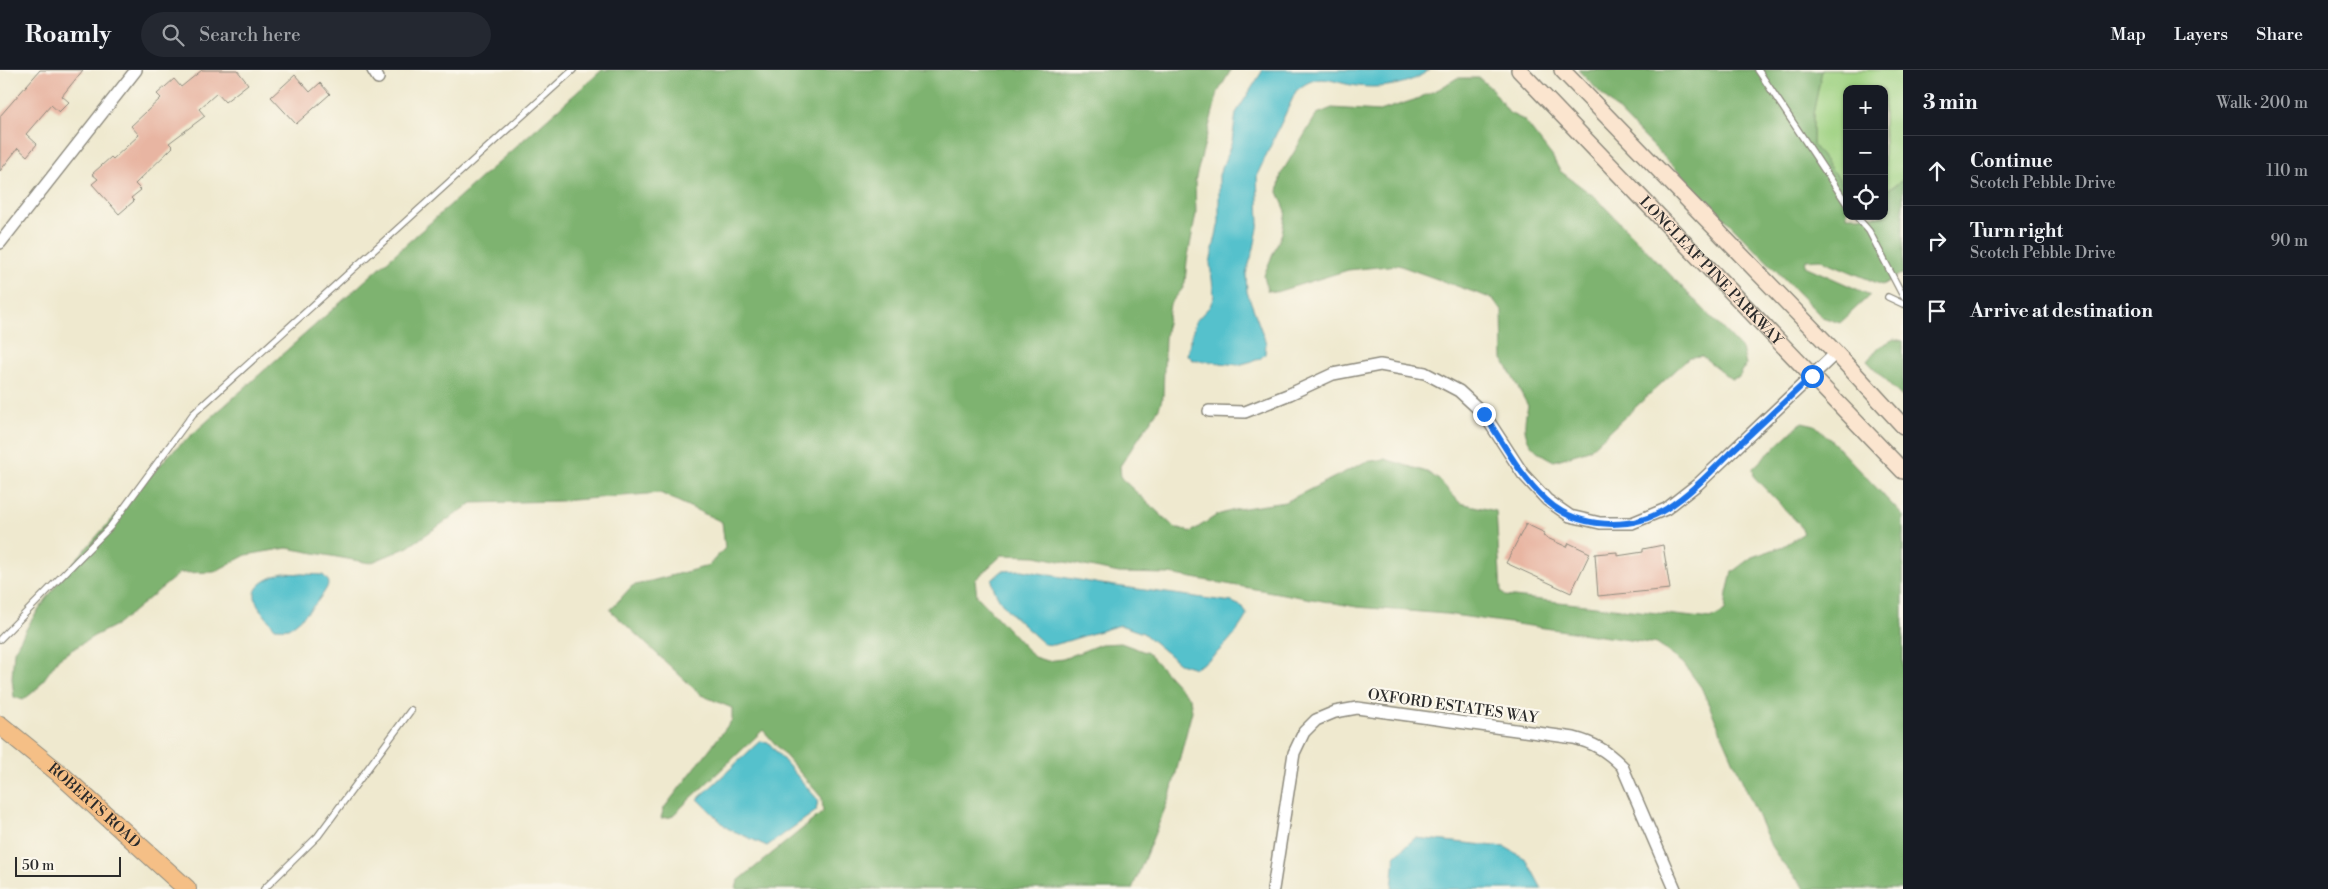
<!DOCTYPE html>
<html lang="en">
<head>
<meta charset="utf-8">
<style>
  :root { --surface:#171b24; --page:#242831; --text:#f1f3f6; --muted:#9ea1a6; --line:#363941 }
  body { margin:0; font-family:"Libre Bodoni",serif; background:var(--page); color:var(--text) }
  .controls { position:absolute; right:15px; top:15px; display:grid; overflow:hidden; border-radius:10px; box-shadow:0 1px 4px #0004 }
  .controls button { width:45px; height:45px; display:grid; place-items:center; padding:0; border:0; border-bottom:1px solid var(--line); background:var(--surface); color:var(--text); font:25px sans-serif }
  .scale { position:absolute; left:15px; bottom:12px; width:106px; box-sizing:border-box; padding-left:5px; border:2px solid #2b2b2b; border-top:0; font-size:14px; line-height:18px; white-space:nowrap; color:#2b2b2b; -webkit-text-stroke:4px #fbf7ec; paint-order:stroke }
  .stop { position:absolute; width:15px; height:15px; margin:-11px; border:4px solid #1a73e8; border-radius:50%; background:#fff }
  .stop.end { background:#1a73e8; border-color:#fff; box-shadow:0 1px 5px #0008 }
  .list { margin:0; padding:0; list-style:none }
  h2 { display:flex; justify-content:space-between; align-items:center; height:65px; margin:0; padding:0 20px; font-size:21px }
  h2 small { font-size:16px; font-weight:400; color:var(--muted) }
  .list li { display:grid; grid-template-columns:32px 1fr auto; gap:15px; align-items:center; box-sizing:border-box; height:70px; padding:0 20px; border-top:1px solid var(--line) }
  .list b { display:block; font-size:19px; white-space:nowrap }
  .list p { margin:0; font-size:16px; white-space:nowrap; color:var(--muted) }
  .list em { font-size:16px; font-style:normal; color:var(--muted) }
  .icon { flex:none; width:28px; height:28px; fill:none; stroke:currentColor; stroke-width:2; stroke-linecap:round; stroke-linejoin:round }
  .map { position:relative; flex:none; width:1903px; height:819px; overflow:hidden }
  header { display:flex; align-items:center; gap:30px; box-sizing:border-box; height:70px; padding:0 25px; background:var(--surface); border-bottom:1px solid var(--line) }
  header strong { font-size:24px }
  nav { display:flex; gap:28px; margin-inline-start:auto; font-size:18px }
  .search { width:350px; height:45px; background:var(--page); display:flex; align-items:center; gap:12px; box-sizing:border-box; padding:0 18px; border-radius:28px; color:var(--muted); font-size:19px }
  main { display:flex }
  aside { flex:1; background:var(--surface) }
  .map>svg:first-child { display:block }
  .green { fill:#9ed181; stroke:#647e56 }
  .forest { fill:#7eb36f; stroke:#546f4d }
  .water { fill:#54c1cc; stroke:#40767c }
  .building { fill:#e8b5a2 }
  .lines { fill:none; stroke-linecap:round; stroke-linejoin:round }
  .service-casing { stroke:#8d8a7d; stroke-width:8 }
  .minor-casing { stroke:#8d8a7d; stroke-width:14 }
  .secondary-casing { stroke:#8d8a7d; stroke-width:18 }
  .primary-casing { stroke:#8d8a7d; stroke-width:20 }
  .service { stroke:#fff; stroke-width:5.5 }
  .minor { stroke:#fff; stroke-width:11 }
  .secondary { stroke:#fbe5cf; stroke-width:15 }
  .primary { stroke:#f5bf86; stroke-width:18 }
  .route { stroke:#1a73e8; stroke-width:6 }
  .labels { text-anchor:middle; stroke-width:4.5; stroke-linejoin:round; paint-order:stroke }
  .street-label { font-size:15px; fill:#2b2b2b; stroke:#fbf7ec }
</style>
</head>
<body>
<header>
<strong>Roamly</strong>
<div class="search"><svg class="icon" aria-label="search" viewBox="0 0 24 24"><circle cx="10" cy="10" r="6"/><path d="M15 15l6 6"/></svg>Search here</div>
<nav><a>Map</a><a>Layers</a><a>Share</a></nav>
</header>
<main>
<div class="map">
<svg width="1903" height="819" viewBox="0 0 1903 819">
  <rect width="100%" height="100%" fill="#fbf7ec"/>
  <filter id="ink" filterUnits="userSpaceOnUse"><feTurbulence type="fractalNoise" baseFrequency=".02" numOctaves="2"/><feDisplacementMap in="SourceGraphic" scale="10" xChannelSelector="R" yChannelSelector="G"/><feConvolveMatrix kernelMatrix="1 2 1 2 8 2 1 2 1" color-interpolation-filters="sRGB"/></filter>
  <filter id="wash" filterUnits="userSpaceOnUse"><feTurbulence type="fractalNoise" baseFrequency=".0096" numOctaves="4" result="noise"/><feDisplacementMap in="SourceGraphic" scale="20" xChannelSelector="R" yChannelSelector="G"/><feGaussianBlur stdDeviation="1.12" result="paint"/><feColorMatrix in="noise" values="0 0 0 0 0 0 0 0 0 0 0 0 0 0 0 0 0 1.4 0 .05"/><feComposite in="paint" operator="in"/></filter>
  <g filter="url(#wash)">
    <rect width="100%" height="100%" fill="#efe9cf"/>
    <path class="green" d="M1822 0H1903V110L1884 122V19H1847V115L1842 113 1813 75V44Z"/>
    <g class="forest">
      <path d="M602 0H1231L1218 22 1195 111 1196 144 1187 191 1185 212 1183 218 1170 234 1165 268 1163 326 1159 338 1120 396 1121 408 1174 457 1191 462 1217 445 1238 439 1285 432 1365 392 1385 389 1427 402 1439 410 1460 433 1496 441 1501 521 1505 526 1711 549 1725 541 1727 523 1732 502 1752 487 1784 476 1804 463 1799 454 1754 407 1753 398 1802 352 1815 355 1837 376 1903 446V819H1805L1783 794 1771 776 1701 617 1683 593 1657 574 1446 544 1357 537 1170 504 1119 503 1036 486 1002 485 975 510 977 526 1034 587 1047 591 1063 589 1101 574 1121 573 1148 583 1190 629 1192 641 1170 726 1132 819H736L738 811 823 742 822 728 763 660 671 747 661 748 664 738 732 650V638L701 625 610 540 632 516 708 496 725 478 722 452 660 423 560 431 472 433 408 477 370 493 287 478 246 485 214 502 180 503 118 554 94 566 59 588 37 619 23 630 14 627 12 608 14 581 31 551 66 501 169 385Z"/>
      <path d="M1578 0H1822L1813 44V75L1842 113 1847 115V146H1884V122L1903 110V205L1901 204 1882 215 1820 189 1806 190 1805 196 1870 225 1840 253 1822 247Z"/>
      <path d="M1457 8H1479L1492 19 1509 43 1524 50 1552 86 1560 101 1595 127 1742 279 1746 295 1739 307 1731 309 1702 286 1690 287 1589 380 1554 391C1527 378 1520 365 1528 336L1503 289 1502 241 1493 229 1398 195 1348 200 1276 222 1267 220 1264 205 1282 163 1286 141 1278 122 1281 104 1317 44 1332 38 1380 41 1414 30 1439 19Z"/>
      <path d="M1894 269 1903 271V328L1867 291 1879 277Z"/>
    </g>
    <g class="water">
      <path d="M1263 0H1429C1410 15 1381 19 1358 16 1331 13 1320 0 1296 21L1257 105 1259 153 1254 178 1246 204 1247 222 1266 273 1265 284 1260 289 1238 295 1193 290 1187 285 1195 252 1210 236 1214 226 1210 193 1219 152V105L1232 72 1236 43Z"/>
      <path d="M1022 500 1101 514 1232 532 1243 537 1247 545C1235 566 1217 587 1195 598L1179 593 1143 563 1120 555 1054 575 1044 574C1026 556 995 536 992 510L1002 501Z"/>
      <path d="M283 503 323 505 329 512C326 525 300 552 288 558 284 559 279 558 275 558 253 531 241 518 283 503Z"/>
      <path d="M760 671 768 672 818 730 816 741 767 776 727 758 698 729Z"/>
      <path d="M1415 768 1505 777 1526 789 1542 819H1392L1395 786Z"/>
    </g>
    <g id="blocks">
      <g class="building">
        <path d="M40 0H83L62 26 69 32 59 42 51 35 26 64 37 74 27 86 18 78 0 101V46Z"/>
        <path d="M202 0H237L248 14 225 32 217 23 199 39 205 46 169 73 173 77 135 114 141 120 131 128 134 131 119 144 92 114 98 109 92 104 111 87 113 89 139 65 131 56 161 28 157 24 174 9 181 17Z"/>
        <path d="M295 5 310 22 320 13 330 24 296 54 271 27Z"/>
        <path d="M1526 454 1545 463 1543 466 1567 477 1569 473 1590 483 1571 523 1506 493Z"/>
        <path d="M1663 475 1670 519 1598 526 1595 484 1617 482V486L1643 482V479Z"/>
      </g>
    </g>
  </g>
  <g filter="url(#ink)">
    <use href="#blocks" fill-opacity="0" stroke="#8d8a7d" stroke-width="1"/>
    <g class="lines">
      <defs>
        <g id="service">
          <path d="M1758 0 1847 134"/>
          <path d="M1856 146 1869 161 1903 226"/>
          <path d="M1888 227 1903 234"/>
          <path d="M0 569 110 457 193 344 573 0"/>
          <path d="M264 819 318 766 411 640"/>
        </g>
        <g id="minor">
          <path d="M373 0 378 8"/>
          <path d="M0 173 136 0"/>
          <path d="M1209 341 1245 342 1290 324 1333 304 1380 295 1425 303 1459 321 1484 344 1523 404 1547 430 1570 446 1600 453H1632L1666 439 1698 414 1836 283"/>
          <path d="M1273 819 1294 683 1304 662 1316 650 1335 642 1357 638 1574 668C1594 673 1607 681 1622 696L1675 819"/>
        </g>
        <g id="secondary">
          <path id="s1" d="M1519 0 1903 401"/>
          <path d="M1562 0 1836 283 1903 356"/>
        </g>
        <g id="primary">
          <path id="s2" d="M0 655 59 703 187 819"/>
        </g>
      </defs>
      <use href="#service" class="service-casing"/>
      <use href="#minor" class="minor-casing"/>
      <use href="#secondary" class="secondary-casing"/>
      <use href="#primary" class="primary-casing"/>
      <use href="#service" class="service"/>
      <use href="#minor" class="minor"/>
      <use href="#secondary" class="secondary"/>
      <use href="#primary" class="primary"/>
    </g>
  </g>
  <g class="lines" filter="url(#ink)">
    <path class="route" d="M1484 344C1503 373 1520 406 1546 430 1577 459 1631 461 1666 439 1690 424 1710 403 1729 384 1757 358 1784 332 1812 306"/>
  </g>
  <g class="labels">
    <g class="street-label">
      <text dy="5" stroke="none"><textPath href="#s1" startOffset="278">LONGLEAF PINE PARKWAY</textPath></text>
      <text transform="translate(1453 636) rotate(8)" y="5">OXFORD ESTATES WAY</text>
      <text dy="5" stroke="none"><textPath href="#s2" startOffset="124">ROBERTS ROAD</textPath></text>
    </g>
  </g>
</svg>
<div class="controls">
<button>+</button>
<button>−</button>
<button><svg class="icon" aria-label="locate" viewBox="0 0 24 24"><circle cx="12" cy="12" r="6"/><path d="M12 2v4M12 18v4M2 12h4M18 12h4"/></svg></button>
</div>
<div class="scale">50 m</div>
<div class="stop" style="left:1812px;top:306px"></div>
<div class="stop end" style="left:1484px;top:344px"></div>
</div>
<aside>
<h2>3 min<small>Walk · 200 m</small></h2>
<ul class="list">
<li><svg class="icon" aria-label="ahead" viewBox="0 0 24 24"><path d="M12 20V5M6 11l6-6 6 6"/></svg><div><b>Continue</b><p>Scotch Pebble Drive</p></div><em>110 m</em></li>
<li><svg class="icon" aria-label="right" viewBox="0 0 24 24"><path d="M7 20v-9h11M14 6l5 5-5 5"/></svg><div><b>Turn right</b><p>Scotch Pebble Drive</p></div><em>90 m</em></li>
<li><svg class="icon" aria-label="arrive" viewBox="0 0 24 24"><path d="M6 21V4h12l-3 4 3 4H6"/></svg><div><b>Arrive at destination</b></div></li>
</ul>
</aside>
</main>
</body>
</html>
